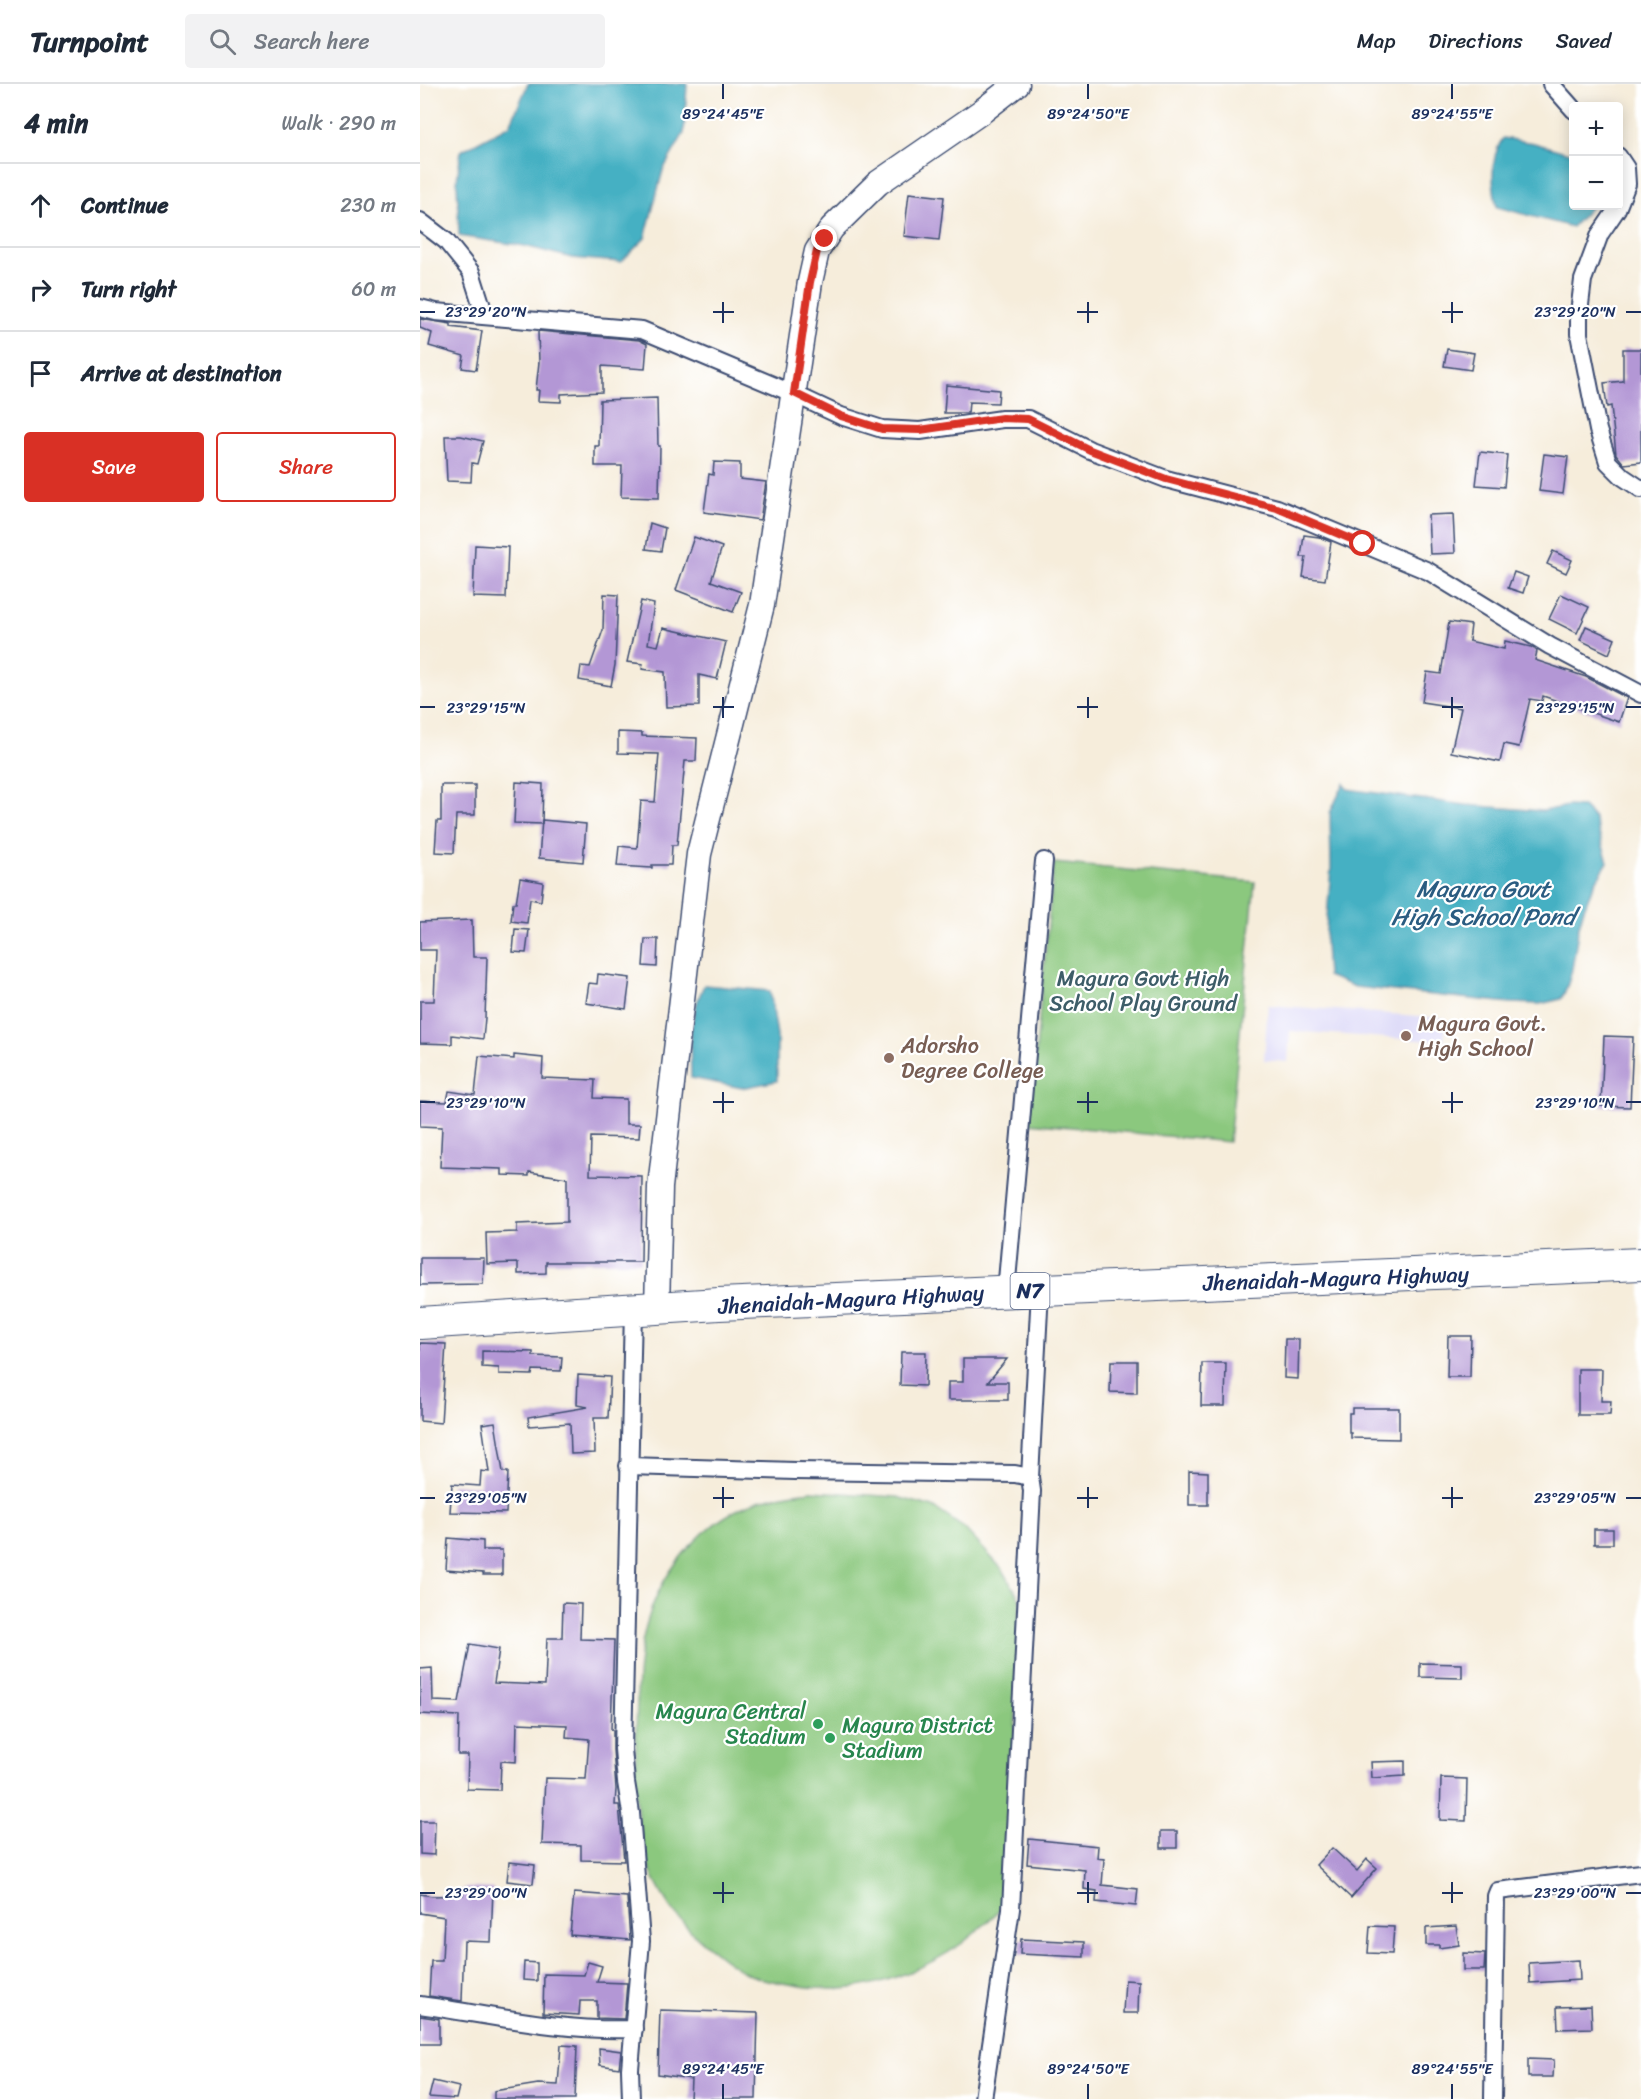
<!DOCTYPE html>
<html lang="en">
<head>
<meta charset="utf-8">
<style>
  :root { --surface:#fff; --page:#f2f2f3; --text:#1f2937; --muted:#747a83; --line:#e0e1e3; --accent:#d93025 }
  body { margin:0; font-family:Sriracha,sans-serif; background:var(--page); color:var(--text) }
  .controls { position:absolute; right:18px; top:18px; display:grid; overflow:hidden; border-radius:6px; box-shadow:0 3px 15px #0003 }
  .controls button { width:54px; height:54px; display:grid; place-items:center; padding:0; border:0; border-bottom:2px solid var(--line); background:var(--surface); color:var(--text); font:30px sans-serif }
  .stop { position:absolute; width:18px; height:18px; margin:-14px; border:4px solid #d93025; border-radius:50%; background:#fff }
  .stop.end { background:#d93025; border-color:#fff; box-shadow:0 2px 6px #0008 }
  .list { margin:0; padding:0; list-style:none }
  h2 { display:flex; justify-content:space-between; align-items:center; height:78px; margin:0; padding:0 24px; font-size:26px }
  h2 small { font-size:20px; font-weight:400; color:var(--muted) }
  .list li { display:grid; grid-template-columns:39px 1fr auto; gap:18px; align-items:center; box-sizing:border-box; height:84px; padding:0 24px; border-top:2px solid var(--line) }
  .list b { display:block; font-size:22px; white-space:nowrap }
  .list em { font-size:20px; font-style:normal; color:var(--muted) }
  .actions { display:flex; gap:12px; padding:18px 24px }
  .actions a { flex:1; padding:14px 0; border:2px solid var(--accent); border-radius:6px; text-align:center; font-size:21px; color:var(--accent) }
  .actions .main { background:var(--accent); color:#fff }
  .icon { flex:none; width:33px; height:33px; fill:none; stroke:currentColor; stroke-width:2; stroke-linecap:round; stroke-linejoin:round }
  .map { position:relative; flex:none; width:1221px; height:2015px; overflow:hidden }
  header { display:flex; align-items:center; gap:36px; box-sizing:border-box; height:84px; padding:0 30px; background:var(--surface); border-bottom:2px solid var(--line) }
  header strong { font-size:28px }
  nav { display:flex; gap:33px; margin-inline-start:auto; font-size:21px }
  .search { width:420px; height:54px; background:var(--page); display:flex; align-items:center; gap:15px; box-sizing:border-box; padding:0 21px; border-radius:6px; color:var(--muted); font-size:22px }
  main { display:flex }
  aside { flex:1; background:var(--surface) }
  .map>svg:first-child { display:block }
  .built { fill:#d9d6f7 }
  .green { fill:#8bc87e; stroke:#537c6e; stroke-width:1.5 }
  .water { fill:#45b0c3; stroke:#307090; stroke-width:1.5 }
  .building { fill:#b397d5 }
  .lines { fill:none; stroke-linecap:round; stroke-linejoin:round }
  .street-casing { stroke:#3c4c71; stroke-width:20 }
  .secondary-casing { stroke:#3c4c71; stroke-width:27 }
  .highway-casing { stroke:#3c4c71; stroke-width:34 }
  .street { stroke:#fff; stroke-width:16 }
  .secondary { stroke:#fff; stroke-width:24 }
  .highway { stroke:#fff; stroke-width:32 }
  .route { stroke:#d93025; stroke-width:8 }
  .ticks { fill:none; stroke:#1b2f5e; stroke-width:2 }
  .education-dot { fill:#8d6e63; stroke:#fff; stroke-width:2 }
  .leisure-dot { fill:#2e9e5b; stroke:#fff; stroke-width:2 }
  .labels { text-anchor:middle; stroke-width:4.5; stroke-linejoin:round; paint-order:stroke }
  .shield { fill:#fff; stroke:#5f6d8e; stroke-width:1.5 }
  .shield-label { font-size:21px; font-weight:bold; fill:#1b2f5e }
  .park-label { font-size:22px; fill:#3d5d68; stroke:#fff }
  .education-label { font-size:22px; fill:#785e54; stroke:#fff; text-anchor:start }
  .street-label { font-size:22px; fill:#1b2f5e; stroke:#fff }
  .leisure-label { font-size:22px; fill:#27864d; stroke:#fff; text-anchor:end }
  .water-label { font-size:24px; font-style:italic; fill:#2a5c81; stroke:#fff }
  .ticks-label { font-size:15px; text-anchor:middle; fill:#1b2f5e; stroke:#fff; stroke-width:4.5; stroke-linejoin:round; paint-order:stroke }
</style>
</head>
<body>
<header>
<strong>Turnpoint</strong>
<div class="search"><svg class="icon" aria-label="search" viewBox="0 0 24 24"><circle cx="10" cy="10" r="6"/><path d="M15 15l6 6"/></svg>Search here</div>
<nav><a>Map</a><a>Directions</a><a>Saved</a></nav>
</header>
<main>
<aside>
<h2>4 min<small>Walk · 290 m</small></h2>
<ul class="list">
<li><svg class="icon" aria-label="ahead" viewBox="0 0 24 24"><path d="M12 20V5M6 11l6-6 6 6"/></svg><div><b>Continue</b></div><em>230 m</em></li>
<li><svg class="icon" aria-label="right" viewBox="0 0 24 24"><path d="M7 20v-9h11M14 6l5 5-5 5"/></svg><div><b>Turn right</b></div><em>60 m</em></li>
<li><svg class="icon" aria-label="arrive" viewBox="0 0 24 24"><path d="M6 21V4h12l-3 4 3 4H6"/></svg><div><b>Arrive at destination</b></div></li>
</ul>
<div class="actions"><a class="main">Save</a><a>Share</a></div>
</aside>
<div class="map">
<svg width="1221" height="2015" viewBox="0 0 1221 2015">
  <rect width="100%" height="100%" fill="#fff"/>
  <filter id="ink" filterUnits="userSpaceOnUse"><feTurbulence type="fractalNoise" baseFrequency=".0167" numOctaves="2"/><feDisplacementMap in="SourceGraphic" scale="12" xChannelSelector="R" yChannelSelector="G"/><feConvolveMatrix kernelMatrix="1 2 1 2 8 2 1 2 1" color-interpolation-filters="sRGB"/></filter>
  <filter id="wash" filterUnits="userSpaceOnUse"><feTurbulence type="fractalNoise" baseFrequency=".008" numOctaves="4" result="noise"/><feDisplacementMap in="SourceGraphic" scale="24" xChannelSelector="R" yChannelSelector="G"/><feGaussianBlur stdDeviation="1.35" result="paint"/><feColorMatrix in="noise" values="0 0 0 0 0 0 0 0 0 0 0 0 0 0 0 0 0 1.4 0 .05"/><feComposite in="paint" operator="in"/></filter>
  <g filter="url(#wash)">
    <rect width="100%" height="100%" fill="#f6eddb"/>
    <path class="built" d="M848 921 1026 934 1024 958 870 947 868 978 844 976Z"/>
    <g class="green">
      <path d="M634 779 835 798 809 1058 609 1039Z"/>
      <path d="M392 1407 477 1413 513 1423 544 1444 583 1486 600 1515 589 1817C574 1832 558 1847 541 1860 510 1882 469 1899 432 1904 409 1907 385 1903 363 1899 352 1897 339 1895 328 1890 315 1884 302 1874 290 1864 266 1845 244 1819 232 1790 214 1746 215 1700 216 1655 217 1615 216 1570 229 1532 245 1481 287 1434 338 1417 355 1411 373 1409 392 1407Z"/>
    </g>
    <g class="water">
      <path d="M108 0H267L264 49 243 86 225 154 201 178 152 174 105 162 39 152 37 96 41 67 90 41Z"/>
      <path d="M1083 54 1114 59 1153 70 1154 122H1172L1152 143 1077 123C1072 101 1070 73 1083 54Z"/>
      <path d="M924 699 927 705 1046 721 1123 727 1148 722 1163 723 1174 734 1188 778C1175 797 1164 819 1159 842 1154 867 1154 893 1141 915L1120 920 1090 919 935 903 907 892 905 859 911 784 910 729Z"/>
      <path d="M284 901 350 907 357 951V997L322 1004 271 994C270 956 268 936 284 901Z"/>
    </g>
    <g id="blocks">
      <g class="building">
        <path d="M489 109 524 113 519 156 484 152Z"/>
        <path d="M0 235 31 240V243L62 247 56 286 42 284 44 272 9 262 12 249 0 244Z"/>
        <path d="M118 247 219 256 227 260 225 285 182 282V308L141 310V318L118 317 119 306H116L119 278Z"/>
        <path d="M1027 265 1054 269 1051 286 1024 282Z"/>
        <path d="M1203 265H1221V378L1204 380 1196 370 1191 322 1187 323 1184 299 1203 297Z"/>
        <path d="M526 301 579 306 578 319 549 318 548 329H524Z"/>
        <path d="M237 314 238 362H240L239 414 201 413 202 382H175V362H179L180 316Z"/>
        <path d="M25 352H41L63 357 57 380 52 379 51 398 27 397Z"/>
        <path d="M1060 368 1087 371 1084 403 1056 401Z"/>
        <path d="M1124 370 1148 373 1143 410 1119 407Z"/>
        <path d="M294 378 320 379V395L346 398 340 436 284 428 289 390 293 391Z"/>
        <path d="M1033 430 1035 469 1010 470 1008 431Z"/>
        <path d="M230 439 245 444 241 467 226 465Z"/>
        <path d="M884 451 899 453 911 458 905 496 883 493 886 473H881Z"/>
        <path d="M274 453 302 463 291 497 321 508 313 528 256 506Z"/>
        <path d="M55 461 88 463 86 514 53 513Z"/>
        <path d="M1133 467 1152 476 1146 489 1127 480Z"/>
        <path d="M1094 488 1108 493 1103 509 1088 504Z"/>
        <path d="M184 510 198 511 195 581 191 602 159 596 161 582 170 583 183 546Z"/>
        <path d="M1141 510 1169 523 1157 549 1129 535Z"/>
        <path d="M221 517 234 520 228 560 238 562 243 544 306 558 297 595 279 591V622L246 623 245 588 222 585 223 580 207 578Z"/>
        <path d="M1029 538 1051 541 1049 557 1084 565 1085 557 1111 563 1117 567 1115 576 1166 593 1207 614 1199 638 1123 612 1122 617 1110 615 1099 663 1084 660 1080 678 1031 668 1041 624 1002 618 1007 588 1021 590Z"/>
        <path d="M1166 542 1195 555 1189 570 1160 556Z"/>
        <path d="M198 648 222 649V652L277 654 276 677H265L257 761H252L251 781H232V784L197 782 199 762 217 764 221 717 235 718 239 670 198 669Z"/>
        <path d="M96 698 123 700 122 740 94 739Z"/>
        <path d="M21 701H55V731H36L34 769 15 768 17 737H21Z"/>
        <path d="M122 736 166 740 163 778 119 774Z"/>
        <path d="M100 794 123 798 121 817 110 815 107 839 91 837 93 819H96Z"/>
        <path d="M52 836 53 873H67L65 934 63 955 32 951V960L0 959V917H14L16 866H0V838Z"/>
        <path d="M95 845 109 846 106 869 93 868Z"/>
        <path d="M225 855H238L237 883 223 882Z"/>
        <path d="M178 890 210 894 206 925 166 919 169 899 177 900Z"/>
        <path d="M1184 952 1213 953 1210 1023 1181 1022Z"/>
        <path d="M94 971 123 974 122 994 175 996 174 1014 206 1015V1040H220L219 1054 171 1053 170 1091 222 1092 221 1178H126V1189L98 1190V1179L67 1180 66 1149 97 1148V1140L147 1138V1094L109 1088V1092L82 1091V1085L20 1083 22 1043 0 1042V1017L27 1018 29 1007 55 1011 59 972 94 975Z"/>
        <path d="M0 1174H64L63 1200 0 1201Z"/>
        <path d="M1028 1252H1051L1050 1293H1027Z"/>
        <path d="M865 1255H879L878 1295 864 1294Z"/>
        <path d="M0 1259 26 1260 21 1339 0 1337Z"/>
        <path d="M62 1267 113 1268V1272L142 1273 141 1287 113 1286 112 1291 79 1290V1284L62 1283Z"/>
        <path d="M481 1268H506L505 1302 480 1301Z"/>
        <path d="M543 1275H587L568 1298H588V1316H528V1298H543Z"/>
        <path d="M691 1277H717V1309L690 1308Z"/>
        <path d="M782 1279H806L805 1322H781Z"/>
        <path d="M1158 1285H1182L1181 1317H1191L1190 1331H1158Z"/>
        <path d="M158 1291 190 1293 188 1334H174L175 1369 151 1370 150 1339 109 1342 108 1333 168 1323 157 1321Z"/>
        <path d="M932 1324H979V1355L931 1354V1349H929V1329H932Z"/>
        <path d="M75 1338 83 1388H88L86 1429 30 1428 32 1400 60 1402 61 1387 69 1388 62 1340Z"/>
        <path d="M769 1387 788 1388V1421H769Z"/>
        <rect x="1174" y="1445" width="19" height="15"/>
        <path d="M28 1454 63 1457V1466H82V1491H63V1489L26 1486Z"/>
        <path d="M143 1519 161 1520 160 1555 194 1556 191 1646H193V1666L196 1705 195 1721H199L204 1777 161 1776V1761L122 1760 125 1694 166 1695 169 1655 146 1653 147 1641 97 1639 96 1678 81 1677 80 1706 47 1705 48 1671H38L39 1632 0 1630V1585L12 1584 13 1617 39 1618 50 1560 79 1565 74 1599 125 1601 127 1554H142Z"/>
        <path d="M1000 1579 1042 1580V1594L1000 1593Z"/>
        <path d="M985 1677V1692L952 1694 951 1678Z"/>
        <path d="M1021 1694 1047 1695 1046 1737 1020 1736Z"/>
        <path d="M0 1737H15L14 1771 0 1770Z"/>
        <rect x="741" y="1747" width="16" height="17"/>
        <path d="M609 1755 678 1762 677 1774 684 1775 682 1801 718 1805 716 1822 676 1818 677 1807 664 1805 665 1786 607 1780Z"/>
        <path d="M912 1764 937 1787 947 1775 957 1784 931 1814 896 1781Z"/>
        <path d="M89 1778 115 1781 113 1800 87 1797Z"/>
        <path d="M43 1804 73 1805 71 1858 44 1857 42 1917 9 1912 11 1877H22L24 1833 0 1829V1810L12 1812 43 1811Z"/>
        <path d="M154 1809 207 1813 210 1856 150 1851Z"/>
        <path d="M950 1842 974 1843 972 1870 948 1869Z"/>
        <path d="M1036 1842 1039 1861 1019 1864V1861H1006V1844Z"/>
        <path d="M601 1855 664 1858V1873L600 1870Z"/>
        <path d="M1043 1869 1065 1870 1064 1886H1043Z"/>
        <path d="M1159 1876 1160 1896 1110 1899 1109 1879Z"/>
        <path d="M104 1878 117 1879V1897L103 1896Z"/>
        <path d="M168 1878 182 1882 177 1898 207 1899 204 1935 177 1934V1917H160L159 1931 123 1929 124 1890 164 1891Z"/>
        <path d="M705 1896 719 1897 718 1929H703Z"/>
        <path d="M1171 1922 1172 1944 1138 1945 1137 1923Z"/>
        <path d="M240 1926 338 1929 336 2015H270L271 1995 238 1990Z"/>
        <path d="M0 1932 19 1935V1960H0Z"/>
        <path d="M141 1961 157 1962 155 2015H74V2007L118 2000 138 2001Z"/>
        <path d="M179 1964 201 1967 199 1984 180 1981Z"/>
        <path d="M1108 1975 1134 1976 1133 1993H1108Z"/>
        <path d="M13 1997 39 2003 36 2015 9 2013Z"/>
      </g>
    </g>
  </g>
  <g filter="url(#ink)">
    <use href="#blocks" fill-opacity="0" stroke="#3c4c71" stroke-width="1.5"/>
    <g class="lines">
      <defs>
        <g id="street">
          <path d="M1131 0 1154 26"/>
          <path d="M1198 72 1206 84 1207 100 1197 125 1180 150 1163 196 1159 229V250L1178 346 1188 378 1203 393 1221 405"/>
          <path d="M0 137 26 157 51 188 65 232"/>
          <path d="M0 224 16 228 222 246 374 310 421 332 462 345 500 347 582 335H608L670 366 746 395 857 424 1008 487 1130 562 1221 610"/>
          <path d="M586 1208 624 777"/>
          <path d="M208 1382 375 1387 595 1390 610 1393 612 1407 591 1825 563 2015"/>
          <path d="M610 1393 620 1207"/>
          <path d="M0 1921C70 1931 142 1948 214 1945"/>
          <path d="M211 2015 210 1985 221 1857 211 1729 206 1698 203 1665 213 1226"/>
          <path d="M1073 2015 1076 1812 1078 1807 1221 1789"/>
        </g>
        <path id="secondary" d="M237 1224 240 1103 279 770 342 521 390 198 397 167 412 144 458 99 561 28 597 0"/>
        <path id="highway" d="M0 1239 299 1220 1221 1180"/>
      </defs>
      <use href="#street" class="street-casing"/>
      <use href="#secondary" class="secondary-casing"/>
      <use href="#highway" class="highway-casing"/>
      <use href="#street" class="street"/>
      <use href="#secondary" class="secondary"/>
      <use href="#highway" class="highway"/>
    </g>
  </g>
  <g class="lines" filter="url(#ink)">
    <path class="route" d="M405 155 397 167 390 198 374 309 421 332 462 345 500 346 582 334 608 335 670 366 746 395 857 424 943 460"/>
  </g>
  <path class="ticks" d="M303 0V15M668 0V15M1032 0V15M303 218V239M668 218V239M1032 218V239M0 228H15M293 228H314M657 228H678M1022 228H1043M1206 228H1221M303 613V634M668 613V634M1032 613V634M0 623H15M293 623H314M657 623H678M1022 623H1043M1206 623H1221M303 1008V1029M668 1008V1029M1032 1008V1029M0 1018H15M293 1018H314M657 1018H678M1022 1018H1043M1206 1018H1221M303 1403V1424M668 1403V1424M1032 1403V1424M0 1414H15M293 1414H314M657 1414H678M1022 1414H1043M1206 1414H1221M303 1798V1819M668 1798V1819M1032 1798V1819M0 1809H15M293 1809H314M657 1809H678M1022 1809H1043M1206 1809H1221M303 2000V2015M668 2000V2015M1032 2000V2015"/>
  <g class="education-dot">
    <circle cx="986" cy="952" r="6"/>
    <circle cx="469" cy="974" r="6"/>
  </g>
  <g class="leisure-dot">
    <circle cx="398" cy="1640" r="6"/>
    <circle cx="410" cy="1654" r="6"/>
  </g>
  <g class="labels">
    <rect class="shield" x="590.5" y="1189" width="39" height="36" rx="4.5"/>
    <g class="shield-label">
      <text x="610" y="1214">N7</text>
    </g>
    <g class="park-label">
      <text x="723" y="902">Magura Govt High<tspan x="723" dy="25">School Play Ground</tspan></text>
    </g>
    <g class="education-label">
      <text x="998" y="947">Magura Govt.<tspan x="998" dy="25">High School</tspan></text>
      <text x="481" y="969">Adorsho<tspan x="481" dy="25">Degree College</tspan></text>
    </g>
    <g class="street-label">
      <text transform="translate(916 1194) rotate(-2)" y="8">Jhenaidah-Magura Highway</text>
      <text transform="translate(431 1215) rotate(-3)" y="8">Jhenaidah-Magura Highway</text>
    </g>
    <g class="leisure-label">
      <text x="386" y="1635">Magura Central<tspan x="386" dy="25">Stadium</tspan></text>
      <text x="422" y="1649" text-anchor="start">Magura District<tspan x="422" dy="25">Stadium</tspan></text>
    </g>
    <g class="water-label">
      <text x="1063" y="813">Magura Govt<tspan x="1063" dy="28">High School Pond</tspan></text>
    </g>
  </g>
  <g class="ticks-label">
    <text x="303" y="35">89°24'45"E</text>
    <text x="668" y="35">89°24'50"E</text>
    <text x="1032" y="35">89°24'55"E</text>
    <text x="66" y="233">23°29'20"N</text>
    <text x="1155" y="233">23°29'20"N</text>
    <text x="66" y="629">23°29'15"N</text>
    <text x="1155" y="629">23°29'15"N</text>
    <text x="66" y="1024">23°29'10"N</text>
    <text x="1155" y="1024">23°29'10"N</text>
    <text x="66" y="1419">23°29'05"N</text>
    <text x="1155" y="1419">23°29'05"N</text>
    <text x="66" y="1814">23°29'00"N</text>
    <text x="1155" y="1814">23°29'00"N</text>
    <text x="303" y="1990">89°24'45"E</text>
    <text x="668" y="1990">89°24'50"E</text>
    <text x="1032" y="1990">89°24'55"E</text>
  </g>
</svg>
<div class="controls">
<button>+</button>
<button>−</button>
</div>
<div class="stop" style="left:943px;top:460px"></div>
<div class="stop end" style="left:405px;top:155px"></div>
</div>
</main>
</body>
</html>
